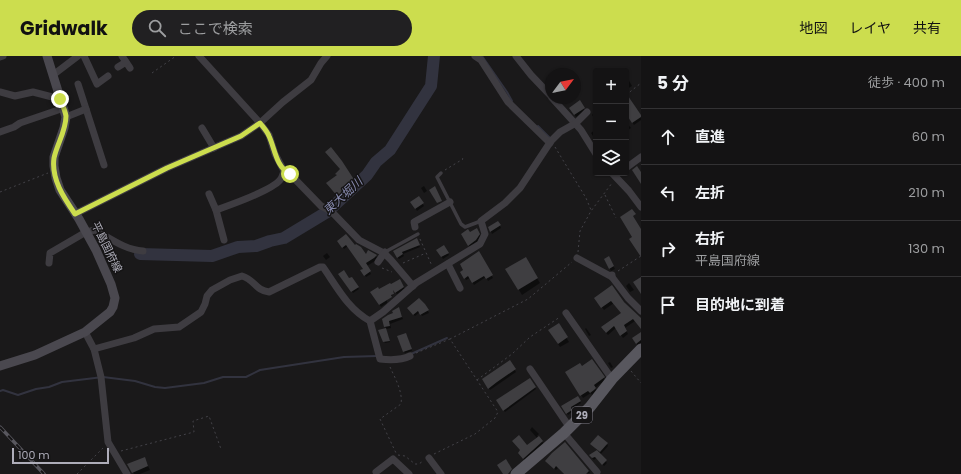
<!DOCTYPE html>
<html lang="ja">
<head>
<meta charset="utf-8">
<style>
  :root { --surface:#141314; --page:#212022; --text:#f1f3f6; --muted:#9d9ea0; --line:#333234; --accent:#ccdd4e }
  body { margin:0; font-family:Poppins,"Noto Sans JP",sans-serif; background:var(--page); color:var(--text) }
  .controls { position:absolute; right:12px; top:12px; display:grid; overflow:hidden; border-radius:4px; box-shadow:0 1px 3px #0004 }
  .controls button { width:36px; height:36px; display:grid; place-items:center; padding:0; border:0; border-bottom:1px solid var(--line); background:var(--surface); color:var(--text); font:20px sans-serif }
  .compass { position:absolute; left:545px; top:12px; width:36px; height:36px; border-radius:50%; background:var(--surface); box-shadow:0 1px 3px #0004; rotate:58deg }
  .scale { position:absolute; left:12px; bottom:10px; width:97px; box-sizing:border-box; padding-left:4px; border:2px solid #aeadb9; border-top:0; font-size:11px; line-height:14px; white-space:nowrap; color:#aeadb9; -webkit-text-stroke:3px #151415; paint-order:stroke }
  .stop { position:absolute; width:12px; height:12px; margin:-9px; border:3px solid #ccdd4e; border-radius:50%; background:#fff }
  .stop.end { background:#ccdd4e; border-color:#fff; box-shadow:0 1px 4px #0008 }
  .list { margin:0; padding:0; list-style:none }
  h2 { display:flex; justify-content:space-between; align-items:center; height:52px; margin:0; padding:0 16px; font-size:17px }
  h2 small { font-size:13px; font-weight:400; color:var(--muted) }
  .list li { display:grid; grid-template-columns:26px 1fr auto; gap:12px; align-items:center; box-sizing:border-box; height:56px; padding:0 16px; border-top:1px solid var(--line) }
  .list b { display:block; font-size:15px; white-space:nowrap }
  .list p { margin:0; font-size:13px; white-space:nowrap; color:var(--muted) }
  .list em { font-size:13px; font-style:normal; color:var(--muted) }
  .icon { flex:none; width:22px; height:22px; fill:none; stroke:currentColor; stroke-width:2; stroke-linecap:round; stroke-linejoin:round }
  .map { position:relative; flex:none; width:641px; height:418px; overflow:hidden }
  header { display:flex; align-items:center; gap:24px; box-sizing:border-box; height:56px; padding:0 20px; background:var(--accent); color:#111 }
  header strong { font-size:19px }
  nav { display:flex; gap:22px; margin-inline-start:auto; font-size:14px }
  .search { width:280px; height:36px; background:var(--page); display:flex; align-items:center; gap:10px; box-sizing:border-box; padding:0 14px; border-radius:22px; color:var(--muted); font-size:15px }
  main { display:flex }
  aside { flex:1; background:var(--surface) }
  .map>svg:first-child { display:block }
  .shadow { fill:#0007 }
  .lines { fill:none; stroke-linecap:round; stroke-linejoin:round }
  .stream { stroke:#32333f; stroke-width:2 }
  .river { stroke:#32333f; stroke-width:12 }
  .building { fill:#3f3e41 }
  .path { stroke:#434248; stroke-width:1; stroke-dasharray:2 3; stroke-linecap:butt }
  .service { stroke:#3e3c41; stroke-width:3.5 }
  .minor { stroke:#3e3c41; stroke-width:7 }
  .secondary { stroke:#4a484f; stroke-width:9 }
  .primary { stroke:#58575e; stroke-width:11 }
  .rail-casing { stroke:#58575e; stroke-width:3.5 }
  .rail { stroke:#151415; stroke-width:2; stroke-dasharray:6; stroke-linecap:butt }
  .route { stroke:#ccdd4e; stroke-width:5 }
  .labels { text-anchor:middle; stroke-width:3; stroke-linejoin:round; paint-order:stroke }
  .shield { fill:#151415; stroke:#807f88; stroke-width:1 }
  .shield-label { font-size:10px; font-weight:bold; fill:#aeadb9 }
  .street-label { font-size:11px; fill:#aeadb9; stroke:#151415 }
  .water-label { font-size:12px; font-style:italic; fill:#888baf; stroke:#151415 }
</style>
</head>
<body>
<header>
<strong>Gridwalk</strong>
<div class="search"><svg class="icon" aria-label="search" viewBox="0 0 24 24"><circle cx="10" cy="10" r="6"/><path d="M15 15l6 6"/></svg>ここで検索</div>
<nav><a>地図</a><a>レイヤ</a><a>共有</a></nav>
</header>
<main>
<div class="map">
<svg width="641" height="418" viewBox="0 0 641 418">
  <rect width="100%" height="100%" fill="#1a191a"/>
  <g class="shadow">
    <path d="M626 21H627L632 30 627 33Z"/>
    <path d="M628 42 641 61V64L634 69 626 57V44Z"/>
    <path d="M580 46 585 55 576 61 571 52Z"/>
    <path d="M596 54V65L592 59Z"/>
    <path d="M626 66 631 72 626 75Z"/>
    <path d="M596 73V82L595 83 591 77Z"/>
    <path d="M352 123 357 124 358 126 351 134 348 132 340 143 327 128Z"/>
    <path d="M424 130 427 135 424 137 421 132Z"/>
    <path d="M419 142 424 150 417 155 412 146Z"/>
    <path d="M498 166 501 172 492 178 489 171Z"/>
    <path d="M476 174 480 180 477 186 470 191 462 178H469Z"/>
    <path d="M416 184 420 191 403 198 404 200 399 203 394 196Z"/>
    <path d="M340 187 355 190 365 200H376L377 202 375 205 367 210 371 218 366 221 362 214 364 213 348 190 344 193Z"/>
    <path d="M444 190 449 199 443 203 438 194Z"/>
    <path d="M478 196 493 222 488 225 486 221 474 229 470 222 466 224 462 216Z"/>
    <path d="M327 197 330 201 326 204 323 200Z"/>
    <path d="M525 202 540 227 522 239 507 214Z"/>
    <path d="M609 202 615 213 611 215 605 204Z"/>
    <path d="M340 220 349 224 351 222 359 233 353 237Z"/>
    <path d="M399 224 405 233 397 238 392 233 394 238 387 244V247L381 251 371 236 379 235Z"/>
    <path d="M629 227 634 234 630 236 626 230Z"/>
    <path d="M595 242 624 246 640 262H641V272L635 265 625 272 628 278 623 282 616 272 608 279 604 275 622 257 614 247 604 254Z"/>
    <path d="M424 248 429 257 422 260 420 256 415 260 409 254Z"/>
    <path d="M398 252 403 263 390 268 391 272 386 273 390 286 385 287 379 275 386 273 383 263 388 260 394 258 393 255Z"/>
    <path d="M558 268 569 286 560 291 549 274Z"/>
    <path d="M586 272 591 279 589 280 585 273Z"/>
    <path d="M641 279V287L638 289 635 285Z"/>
    <path d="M407 280 412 295 405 297 404 296Z"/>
    <path d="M510 306 516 316 490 334 483 323Z"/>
    <path d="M610 306 613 311 611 312 608 307Z"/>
    <path d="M581 311 604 322 605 324 595 332 597 336 592 339 591 337 583 342 566 316Z"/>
    <path d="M530 323 536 333 505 356 497 344Z"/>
    <path d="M577 341 581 347 571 354 572 356 568 359 563 351Z"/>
    <path d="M532 371 539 378 537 380 544 388 525 405 520 399 527 390 537 382 530 374Z"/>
    <path d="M592 388H607L608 390 600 399 607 407 604 410 596 402 594 404 591 401 597 394Z"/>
    <path d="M146 406 150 414 140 418H134L128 408Z"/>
    <path d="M548 407 589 415 590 417 564 418 558 412 556 414Z"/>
  </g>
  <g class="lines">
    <g class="stream">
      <path d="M482 0 507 36 512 45"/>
      <path d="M538 70 551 83"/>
      <path d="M411 298 447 282"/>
      <path d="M0 335 3 334 18 339 36 333 49 331 62 326 103 321 135 325 155 331 165 332 204 327 223 321H246L260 314 344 301 377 300"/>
    </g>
    <path class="river" d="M140 198 212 200 238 191 256 190 270 185 284 182 327 156 367 119 376 106 390 94 431 30 434 0"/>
  </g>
  <g class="building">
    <path d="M626 37 641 59V61L632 67 626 58Z"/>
    <path d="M580 44 585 52 574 59 569 52Z"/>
    <path d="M331 91 342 105 353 122 358 124 349 133 346 130 338 141 326 127 337 119 335 118 340 113 325 96Z"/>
    <path d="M637 110 641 116V128L632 114Z"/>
    <path d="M435 130 442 145 437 147 429 134Z"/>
    <path d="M419 140 424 147 415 153 410 146Z"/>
    <path d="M632 153 636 158 633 160 641 173V201L629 183 632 181 620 161Z"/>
    <path d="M498 165 501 169 490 176 488 171Z"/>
    <path d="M477 172 480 178 476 184 468 190 461 178 468 173 470 176Z"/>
    <path d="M346 178 355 189 356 188 361 191 366 198 368 194 377 199 374 202 366 207 371 215 364 220 360 214 363 213 346 189 342 192 337 185Z"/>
    <path d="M417 182 420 189 402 196 403 198 397 202 393 195Z"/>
    <path d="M444 189 449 197 441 201 436 194Z"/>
    <path d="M479 195 493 219 486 223 484 220 472 227 468 220 464 223 460 216 463 214 460 208Z"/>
    <path d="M609 200 614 210 609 213 604 203Z"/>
    <path d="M526 201 538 222 518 234 505 213Z"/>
    <path d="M344 214 349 222 352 221 359 231 351 236 338 218Z"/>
    <path d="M641 221V238L633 226Z"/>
    <path d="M400 223 404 231 395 237 393 234 394 238 391 239 392 241 379 249 370 236 378 231 379 233 390 227 391 228Z"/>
    <path d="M612 229 624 246 641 262V273L633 263 624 269 627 275 620 280 614 270 606 277 601 271 621 257 611 245 601 252 594 242Z"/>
    <path d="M419 242 425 248 429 254 420 259 418 255 413 259 407 252Z"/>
    <path d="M399 251 402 261 389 265 390 270 384 271 382 263 388 259 393 257 392 255Z"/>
    <path d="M559 267 568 281 558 288 548 274Z"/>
    <path d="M386 272 390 285 383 286 378 274Z"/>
    <path d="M641 276V284L636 288 632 282Z"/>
    <path d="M406 277 412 293 403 296 397 280Z"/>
    <path d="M592 303 605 321 594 329 596 332 594 334 590 337 588 335 580 340 565 316 580 307 582 310Z"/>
    <path d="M510 304 516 313 497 326 488 333 482 323Z"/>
    <path d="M530 322 536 331 503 355 496 344Z"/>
    <path d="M578 340 581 345 571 351 572 354 566 358 561 350Z"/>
    <path d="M519 379 527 389 539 380 543 385 523 403 518 397 520 394 512 385Z"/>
    <path d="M598 379 608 387 600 396 590 388Z"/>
    <path d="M565 386 589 415 586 418H564L556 410 554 413 545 405 552 397Z"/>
    <path d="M597 394 607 404 602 409 595 401 592 402 589 399Z"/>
    <path d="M145 401 148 410 132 417 127 408Z"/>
    <path d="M506 403 512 413 508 418H503L497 409Z"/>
  </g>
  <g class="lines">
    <g class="path">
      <path d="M152 17 176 0"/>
      <path d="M626 39 641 27"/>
      <path d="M555 91 586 142 591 154"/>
      <path d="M445 114 463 103 461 100"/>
      <path d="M0 136 48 117"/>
      <path d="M605 139 616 162"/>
      <path d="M420 183 432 210"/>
      <path d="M578 196 580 175 591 155 612 127"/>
      <path d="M403 207 426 197"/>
      <path d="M382 212 392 216"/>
      <path d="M618 215 641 200"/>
      <path d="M416 297 450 283"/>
      <path d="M390 311C395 322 403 336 401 348L380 363 396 397"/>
      <path d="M631 315 641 327"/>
      <path d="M477 324 512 298 530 281 560 261"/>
      <path d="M121 395 194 376 193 365 209 360 221 393"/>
      <path d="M434 398 475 378 495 362 498 356 450 283 528 243 572 206"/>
      <path d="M398 399 405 400 415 408H419L423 405"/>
      <path d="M77 418 103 392"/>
    </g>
    <g class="service">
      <path d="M441 117 437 121 461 168 465 171 481 165"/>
      <path d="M385 196 418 178"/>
    </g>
    <g class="minor">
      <path d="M84 0 97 28 108 20"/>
      <path d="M122 0 130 12"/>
      <path d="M199 0 260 67 269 79 275 98 284 115 290 118 321 150 331 155 359 184 384 197 391 204 413 230"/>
      <path d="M475 0 481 4 508 46 550 87"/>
      <path d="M516 0 531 19 551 40"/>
      <path d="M0 1 3 0"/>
      <path d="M118 11 126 6"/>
      <path d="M53 19 78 0"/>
      <path d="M78 28 104 109"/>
      <path d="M0 36 15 40 33 36 60 43"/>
      <path d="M552 42 581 74 596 98"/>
      <path d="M66 61 86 53"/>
      <path d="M202 72 214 92"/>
      <path d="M0 76 14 71 20 67 64 52"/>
      <path d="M626 112 641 101"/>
      <path d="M612 117 629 135 641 151"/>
      <path d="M209 138 216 154 224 184"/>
      <path d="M216 154C230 149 271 135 280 124 282 122 283 118 284 115"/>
      <path d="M75 158 167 112 241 80 260 67 283 46 311 24 321 7 327 0"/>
      <path d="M415 171 414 166 450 146"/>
      <path d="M577 202 612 221V219"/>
      <path d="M378 206 385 196"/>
      <path d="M49 207 50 197 86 176 95 174C110 182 125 194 143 195"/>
      <path d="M448 208 460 232"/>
      <path d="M612 221 628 242 641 255"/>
      <path d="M566 257 612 323"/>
      <path d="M370 265 380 303C389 304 402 304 410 300"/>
      <path d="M85 276 94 293 101 321 108 386 127 418"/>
      <path d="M94 293 134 282 154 273 179 271 201 256 205 248 207 240 212 234 230 224 242 220C255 224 255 234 269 236L320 211H323C337 231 348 253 370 265L383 256 416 227 480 188 485 178 481 165 505 147 520 132 551 85 560 76 576 67 587 56"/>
      <path d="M530 313 570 372"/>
      <path d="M564 377 597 416"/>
      <path d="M429 402 441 418"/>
      <path d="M376 416 393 403 409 418"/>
    </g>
    <path class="secondary" d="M0 310 35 299 85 276 110 256 113 251 115 242 111 228 96 194 79 163 60 134 56 122 54 110V101L64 72 66 61 47 0"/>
    <path class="primary" d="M516 418 564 377 590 351 612 323 641 293"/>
    <defs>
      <path id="rail" d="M0 371 44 418"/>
    </defs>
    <use href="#rail" class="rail-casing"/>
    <use href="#rail" class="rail"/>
  </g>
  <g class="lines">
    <path class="route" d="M60 43C62 48 65 54 66 60 66 75 57 88 54 102 51 123 64 142 75 158L167 112 241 80 260 67C263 71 267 75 269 80 275 93 276 111 290 118"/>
  </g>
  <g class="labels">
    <rect class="shield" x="572" y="351" width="20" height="16" rx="3"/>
    <g class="shield-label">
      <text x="582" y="363">29</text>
    </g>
    <g class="street-label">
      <text transform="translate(107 191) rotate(64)" y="4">平島国府線</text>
    </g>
    <g class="water-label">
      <text transform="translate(343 140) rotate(-43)" y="4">東大堀川</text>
    </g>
  </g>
</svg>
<div class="controls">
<button>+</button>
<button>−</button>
<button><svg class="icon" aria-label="layers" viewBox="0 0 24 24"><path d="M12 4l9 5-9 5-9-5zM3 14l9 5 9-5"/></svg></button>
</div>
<svg class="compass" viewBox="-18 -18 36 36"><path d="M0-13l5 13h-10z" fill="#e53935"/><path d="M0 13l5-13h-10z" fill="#9d9ea0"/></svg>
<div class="scale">100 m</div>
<div class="stop" style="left:290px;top:118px"></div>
<div class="stop end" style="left:60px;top:43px"></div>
</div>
<aside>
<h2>5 分<small>徒歩 · 400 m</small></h2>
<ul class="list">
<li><svg class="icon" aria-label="ahead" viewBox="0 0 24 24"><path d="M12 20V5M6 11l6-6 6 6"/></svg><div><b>直進</b></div><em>60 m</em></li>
<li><svg class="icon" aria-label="left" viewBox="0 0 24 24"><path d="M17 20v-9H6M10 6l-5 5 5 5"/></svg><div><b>左折</b></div><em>210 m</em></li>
<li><svg class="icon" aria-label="right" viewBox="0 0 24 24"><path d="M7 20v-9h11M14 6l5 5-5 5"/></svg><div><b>右折</b><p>平島国府線</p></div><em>130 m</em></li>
<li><svg class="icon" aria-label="arrive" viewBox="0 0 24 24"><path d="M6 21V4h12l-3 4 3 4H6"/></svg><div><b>目的地に到着</b></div></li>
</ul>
</aside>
</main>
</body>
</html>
